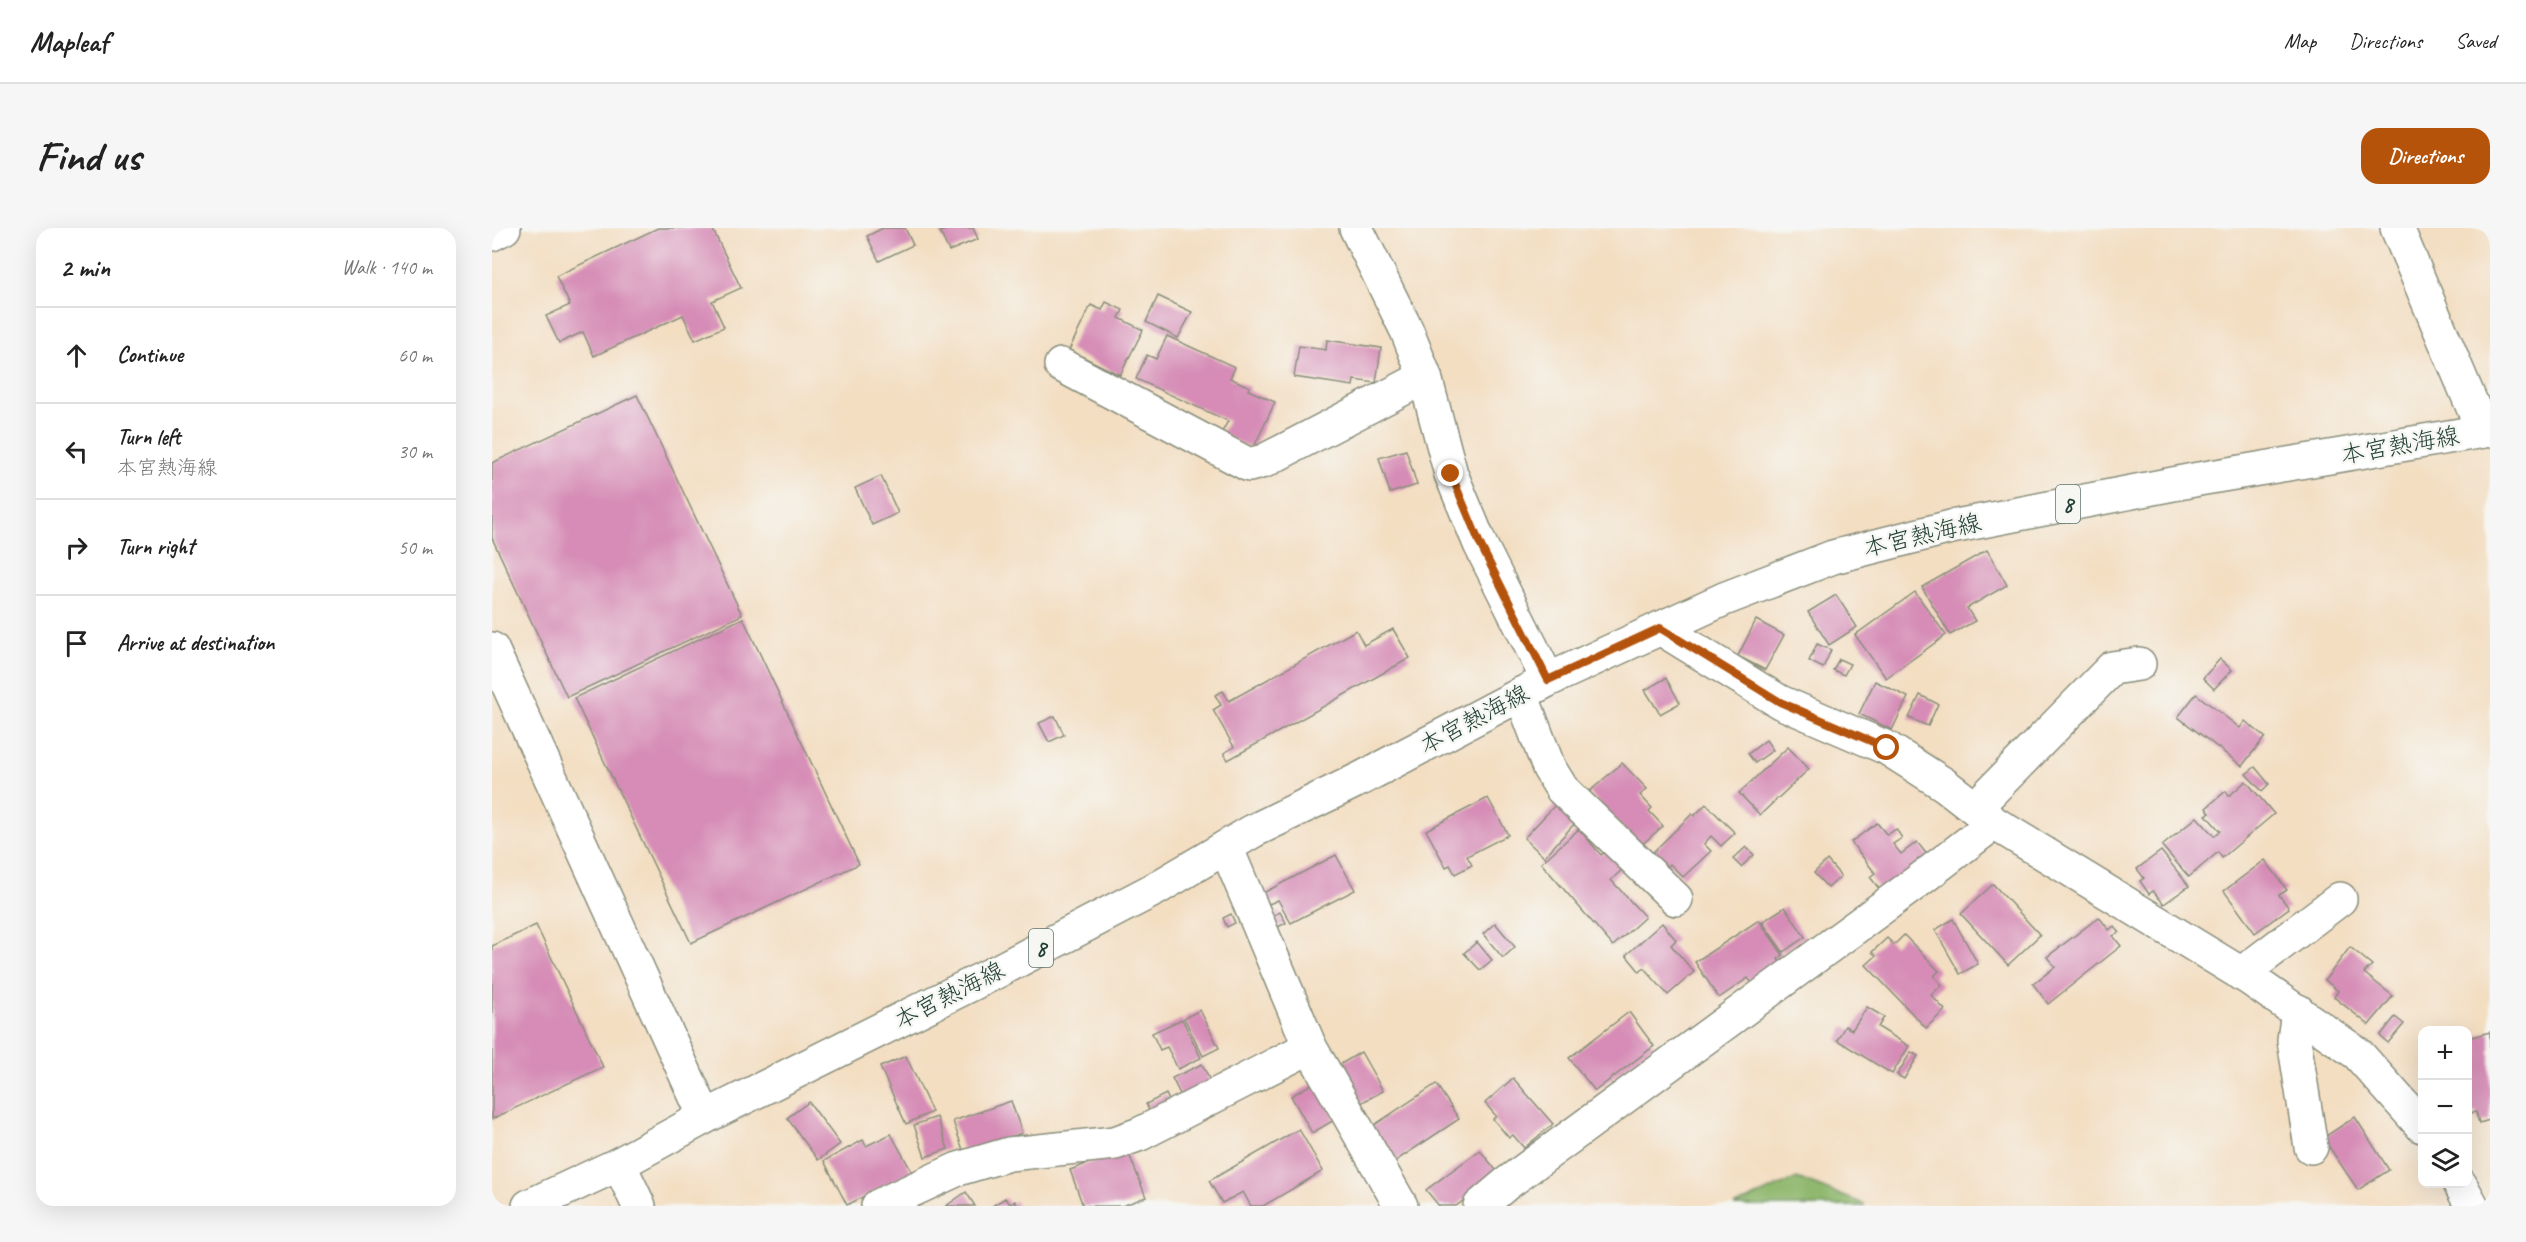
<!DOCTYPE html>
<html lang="en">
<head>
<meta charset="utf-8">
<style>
  :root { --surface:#fff; --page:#f6f6f6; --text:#222; --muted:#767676; --line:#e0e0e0; --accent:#b45309 }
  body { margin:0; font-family:Caveat,"Klee One",sans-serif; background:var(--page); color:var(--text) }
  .controls { position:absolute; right:18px; bottom:18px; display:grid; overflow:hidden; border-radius:12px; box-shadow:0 6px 24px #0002 }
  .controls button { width:54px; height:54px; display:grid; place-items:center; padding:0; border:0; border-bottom:2px solid var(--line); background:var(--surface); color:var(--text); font:30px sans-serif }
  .stop { position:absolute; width:18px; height:18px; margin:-14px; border:4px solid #b45309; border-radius:50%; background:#fff }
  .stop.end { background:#b45309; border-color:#fff; box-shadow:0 2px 6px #0008 }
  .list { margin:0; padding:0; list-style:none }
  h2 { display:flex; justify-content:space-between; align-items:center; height:78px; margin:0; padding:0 24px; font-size:26px }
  h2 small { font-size:20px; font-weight:400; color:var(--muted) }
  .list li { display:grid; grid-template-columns:39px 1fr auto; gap:18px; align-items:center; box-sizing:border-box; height:96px; padding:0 24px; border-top:2px solid var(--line) }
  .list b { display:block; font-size:22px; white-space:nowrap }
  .list p { margin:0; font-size:20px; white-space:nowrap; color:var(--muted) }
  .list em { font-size:20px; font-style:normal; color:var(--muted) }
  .icon { flex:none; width:33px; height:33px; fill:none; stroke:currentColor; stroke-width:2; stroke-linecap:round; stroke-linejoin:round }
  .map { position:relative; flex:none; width:1998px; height:978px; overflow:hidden; border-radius:18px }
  header { display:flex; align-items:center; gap:36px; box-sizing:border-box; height:84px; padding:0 30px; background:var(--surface); border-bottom:2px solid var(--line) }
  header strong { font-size:28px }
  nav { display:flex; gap:33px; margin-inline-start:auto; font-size:21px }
  .intro { display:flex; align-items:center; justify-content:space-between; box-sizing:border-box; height:144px; padding:0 36px }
  h1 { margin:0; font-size:42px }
  .button { padding:15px 27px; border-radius:18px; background:var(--accent); color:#fff; font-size:21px; font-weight:700 }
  main { display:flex; gap:36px; padding:0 36px }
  aside { flex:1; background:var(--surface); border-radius:18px; box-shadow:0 6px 24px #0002 }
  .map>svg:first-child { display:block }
  .forest { fill:#90b86e; stroke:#587a51; stroke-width:1.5 }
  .building { fill:#d68cb6 }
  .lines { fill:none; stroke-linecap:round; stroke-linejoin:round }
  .minor-casing { stroke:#898e7b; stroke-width:36 }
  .major-casing { stroke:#898e7b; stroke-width:36 }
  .minor { stroke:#fff; stroke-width:33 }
  .major { stroke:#fff; stroke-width:33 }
  .route { stroke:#b45309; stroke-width:8 }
  .labels { text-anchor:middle; stroke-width:5; stroke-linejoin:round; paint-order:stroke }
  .shield { fill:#f6f6f2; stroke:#60746d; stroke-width:1.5 }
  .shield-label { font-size:22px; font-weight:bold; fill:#1f3d34 }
  .street-label { font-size:24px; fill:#1f3d34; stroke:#f6f6f2 }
</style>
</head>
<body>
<header>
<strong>Mapleaf</strong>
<nav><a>Map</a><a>Directions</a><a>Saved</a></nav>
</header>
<div class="intro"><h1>Find us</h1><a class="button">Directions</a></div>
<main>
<aside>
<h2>2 min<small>Walk · 140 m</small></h2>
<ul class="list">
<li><svg class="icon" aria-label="ahead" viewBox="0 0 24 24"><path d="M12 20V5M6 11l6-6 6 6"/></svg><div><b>Continue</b></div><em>60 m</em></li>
<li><svg class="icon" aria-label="left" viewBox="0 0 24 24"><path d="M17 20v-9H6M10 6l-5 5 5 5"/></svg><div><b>Turn left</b><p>本宮熱海線</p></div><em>30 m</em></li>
<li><svg class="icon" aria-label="right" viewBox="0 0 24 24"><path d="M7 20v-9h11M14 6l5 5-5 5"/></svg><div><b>Turn right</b></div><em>50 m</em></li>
<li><svg class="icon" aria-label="arrive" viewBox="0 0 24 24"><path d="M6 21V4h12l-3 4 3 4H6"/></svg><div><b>Arrive at destination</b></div></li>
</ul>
</aside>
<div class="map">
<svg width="1998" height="978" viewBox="0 0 1998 978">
  <rect width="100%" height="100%" fill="#f6f6f2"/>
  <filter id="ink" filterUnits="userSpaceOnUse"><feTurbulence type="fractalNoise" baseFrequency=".0167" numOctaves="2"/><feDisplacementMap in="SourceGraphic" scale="12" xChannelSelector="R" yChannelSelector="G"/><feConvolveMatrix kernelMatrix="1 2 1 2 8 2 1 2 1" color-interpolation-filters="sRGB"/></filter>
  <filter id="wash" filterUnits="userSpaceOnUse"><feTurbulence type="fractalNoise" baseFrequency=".008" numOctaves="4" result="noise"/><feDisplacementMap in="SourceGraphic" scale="24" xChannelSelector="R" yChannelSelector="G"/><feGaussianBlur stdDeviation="1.35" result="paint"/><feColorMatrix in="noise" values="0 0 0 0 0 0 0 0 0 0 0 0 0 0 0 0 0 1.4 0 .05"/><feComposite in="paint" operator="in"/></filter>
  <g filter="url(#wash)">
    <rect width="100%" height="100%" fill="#f3dec2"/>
    <path class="forest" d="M1305 950 1372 976V978H1242Z"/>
    <g id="blocks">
      <g class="building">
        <path d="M166 0H220L249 60 220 73 232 99 203 112 191 87 102 128 91 104 67 115 54 88 78 77 64 48Z"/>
        <path d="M391 0H413L421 17 387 33 375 8Z"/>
        <path d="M459 0H481L486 11 457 23 448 4Z"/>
        <path d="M666 68 700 84 686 110 654 94Z"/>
        <path d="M614 74 631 82 627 90 651 102 628 147 577 122 599 77 610 82Z"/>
        <path d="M675 108 743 139 738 150 758 159 756 162 783 174 761 221 729 206 736 193 644 151 655 127 664 131Z"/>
        <path d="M835 112 889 120 884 155 862 152 861 158 802 149 807 118 834 122Z"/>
        <path d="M145 167 250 387 75 469 0 310V235Z"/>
        <path d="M914 222 925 257 898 265 887 230Z"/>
        <path d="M389 248 406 285 380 297 363 260Z"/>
        <path d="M1495 322 1515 357 1475 380 1483 393 1458 407 1430 359Z"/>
        <path d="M1423 364 1454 407 1394 450 1363 407Z"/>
        <path d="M1344 367 1365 399 1337 417 1316 384Z"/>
        <path d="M251 390 367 636 199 715 82 470Z"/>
        <path d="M1264 392 1292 407 1273 442 1246 428Z"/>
        <path d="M901 401 918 430 736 532 732 525 742 519 721 482 729 477 723 467 731 463 737 473 864 402 872 417Z"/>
        <path d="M1325 416 1339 422 1331 440 1317 433Z"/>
        <path d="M1347 431 1358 436 1352 447 1341 442Z"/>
        <path d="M1728 431 1740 442 1722 461 1711 450Z"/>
        <path d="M1174 450 1188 475 1168 486 1153 462Z"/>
        <path d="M1383 453 1416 469 1400 502 1367 486Z"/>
        <path d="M1704 466 1748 500 1753 493 1773 509 1750 538 1686 489Z"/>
        <path d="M1428 467 1446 476 1436 498 1417 490Z"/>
        <path d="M563 488 572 507 557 514 547 495Z"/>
        <path d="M1274 512 1281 522 1263 535 1256 526Z"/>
        <path d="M1296 519 1317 541 1268 587 1247 565Z"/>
        <path d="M1130 535 1155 561 1148 567 1160 580 1157 583 1171 598 1147 619 1097 564Z"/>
        <path d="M1763 539 1777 556 1770 563 1754 546Z"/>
        <path d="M1754 553 1782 586 1730 630 1726 624 1697 649 1670 618 1705 589 1722 608 1728 603 1714 587 1718 585 1714 580 1734 563 1737 568Z"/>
        <path d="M996 570 1016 607 975 628 980 637 963 646 958 637 954 639 934 602Z"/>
        <path d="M1064 576 1084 594 1052 629 1032 610Z"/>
        <path d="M1214 576 1243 605 1229 618 1219 608 1212 616 1219 623 1191 649 1178 636 1171 644 1156 629 1200 586 1202 588Z"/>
        <path d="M1385 595 1395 607 1404 601 1410 610 1401 616 1409 626 1425 614 1438 630 1391 666 1378 649 1383 645 1359 614Z"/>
        <path d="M1087 601 1109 627 1116 621 1133 639 1119 652 1153 689 1121 718 1049 635Z"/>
        <path d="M1254 619 1262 627 1249 639 1241 631Z"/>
        <path d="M1669 623 1697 658 1672 676 1661 663 1657 666 1648 653 1652 650 1645 641Z"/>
        <path d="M844 627 863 662 799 695 786 672 777 676 771 665Z"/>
        <path d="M1335 632 1349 648 1336 660 1322 645Z"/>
        <path d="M1773 632 1795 662 1787 667 1797 680 1763 705 1732 663Z"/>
        <path d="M1501 656 1548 707 1516 737 1469 686Z"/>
        <path d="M1293 679 1313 709 1291 724 1270 694Z"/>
        <path d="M788 684 794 695 786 699 780 688Z"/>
        <path d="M739 686 743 695 735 699 731 690Z"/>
        <path d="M1607 689 1617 702 1622 698 1627 704 1621 708 1629 718 1556 776 1541 756 1563 739 1555 729Z"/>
        <path d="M1461 691 1486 736 1468 746 1443 702Z"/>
        <path d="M1267 692 1291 727 1286 731 1289 736 1260 755 1256 750 1227 770 1203 734Z"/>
        <path d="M1003 695 1023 719 1011 730 991 706Z"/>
        <path d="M1170 695 1184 712 1179 717 1202 744 1176 767 1152 740 1148 744 1134 727Z"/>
        <path d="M44 697 111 839 0 891V718Z"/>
        <path d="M1412 707 1447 743 1442 748 1450 757 1439 767 1453 782 1434 800 1374 737 1384 728 1380 724 1395 710 1402 717Z"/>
        <path d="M985 714 1000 732 988 742 972 725Z"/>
        <path d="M1858 719 1880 737 1872 745 1901 768 1877 797 1842 769 1846 763 1833 752Z"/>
        <path d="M1375 779 1392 789 1386 799 1417 818 1400 846 1345 812 1353 798 1360 802Z"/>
        <path d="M708 782 727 820 711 828 692 790Z"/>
        <path d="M1137 784 1162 818 1103 863 1077 830Z"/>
        <path d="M1903 789 1912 796 1896 815 1888 808Z"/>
        <path d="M690 791 709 830 686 841 675 819 668 822 660 805Z"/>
        <path d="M1998 804V892L1987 895 1984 884 1979 885 1976 873V810Z"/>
        <path d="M869 824 891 863 869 875 847 837Z"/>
        <path d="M1419 824 1426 828 1412 851 1405 847Z"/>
        <path d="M414 828 440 884 414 896 388 839Z"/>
        <path d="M710 836 720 857 691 872 680 850Z"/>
        <path d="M1021 850 1061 896 1032 920 1021 907 1017 910 1001 891 1004 888 993 875Z"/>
        <path d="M823 854 844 891 820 905 799 868Z"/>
        <path d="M944 856 967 891 902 934 878 900Z"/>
        <path d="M674 866 680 879 660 889 654 876Z"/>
        <path d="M519 873 530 905 472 925 461 893Z"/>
        <path d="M317 874 348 916 326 932 295 890Z"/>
        <path d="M445 889 456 921 433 929 422 897Z"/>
        <path d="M1863 889 1897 942 1866 962 1831 910Z"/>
        <path d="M807 901 831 943 771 978H759L751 964 730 975 717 953Z"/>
        <path d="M399 906 420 944 355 977 332 933 371 912 374 918Z"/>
        <path d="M635 921 654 969 630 978H591L578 942Z"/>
        <path d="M988 922 1007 946 964 978H947L934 962Z"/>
        <path d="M474 964 483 978H454Z"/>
        <path d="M513 970 518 976 523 973 526 978H500Z"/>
      </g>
    </g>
  </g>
  <g filter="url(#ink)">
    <use href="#blocks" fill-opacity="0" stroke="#898e7b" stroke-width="1.5"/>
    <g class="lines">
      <defs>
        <g id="minor">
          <path d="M864 0 915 103 933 149 959 246 988 316 1056 452"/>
          <path d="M1905 0 1991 203"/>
          <path d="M0 6 12 0"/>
          <path d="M569 137 757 237 772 233 933 149"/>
          <path d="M1168 400 1288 474 1395 520 1453 557 1502 595 1758 751 1866 826 1930 898"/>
          <path d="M0 421 213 889"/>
          <path d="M1029 466 1057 540 1070 561 1184 671"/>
          <path d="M1483 580 1620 440 1647 436"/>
          <path d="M734 619 818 819 909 978"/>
          <path d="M1749 746 1848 671"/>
          <path d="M1806 783 1802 812 1819 919"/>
          <path d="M127 936 147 978"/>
          <path d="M1968 956 1980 978"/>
          <path d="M386 978 466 941 517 926 623 915 648 906 818 819"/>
          <path d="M988 978 1014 956 1425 654 1502 595"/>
        </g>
        <path id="major" d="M37 978 127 936 213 889 500 746 665 660 761 603 870 550 1056 452 1232 371 1341 329 1459 299 1707 251 1998 202"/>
      </defs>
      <use href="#minor" class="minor-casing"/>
      <use href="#major" class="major-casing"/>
      <use href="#minor" class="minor"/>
      <use href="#major" class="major"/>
    </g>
  </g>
  <g class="lines" filter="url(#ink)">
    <path class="route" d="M959 246 988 316 1056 452 1168 400 1288 474 1395 520"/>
  </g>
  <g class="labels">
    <g class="shield">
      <rect x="1564" y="257" width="24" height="38" rx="4.5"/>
      <rect x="537" y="701" width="24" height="38" rx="4.5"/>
    </g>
    <g class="shield-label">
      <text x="1576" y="284">8</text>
      <text x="549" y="728">8</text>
    </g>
    <g class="street-label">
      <text transform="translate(1908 217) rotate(-10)" y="8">本宮熱海線</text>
      <text transform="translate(1430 307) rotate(-13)" y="8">本宮熱海線</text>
      <text transform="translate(982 491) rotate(-28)" y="8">本宮熱海線</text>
      <text transform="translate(457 767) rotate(-27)" y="8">本宮熱海線</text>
    </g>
  </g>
</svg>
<div class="controls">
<button>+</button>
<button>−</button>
<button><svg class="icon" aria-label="layers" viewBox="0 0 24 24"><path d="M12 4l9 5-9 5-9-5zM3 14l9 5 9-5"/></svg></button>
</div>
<div class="stop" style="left:1395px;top:520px"></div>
<div class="stop end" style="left:959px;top:246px"></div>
</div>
</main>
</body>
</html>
